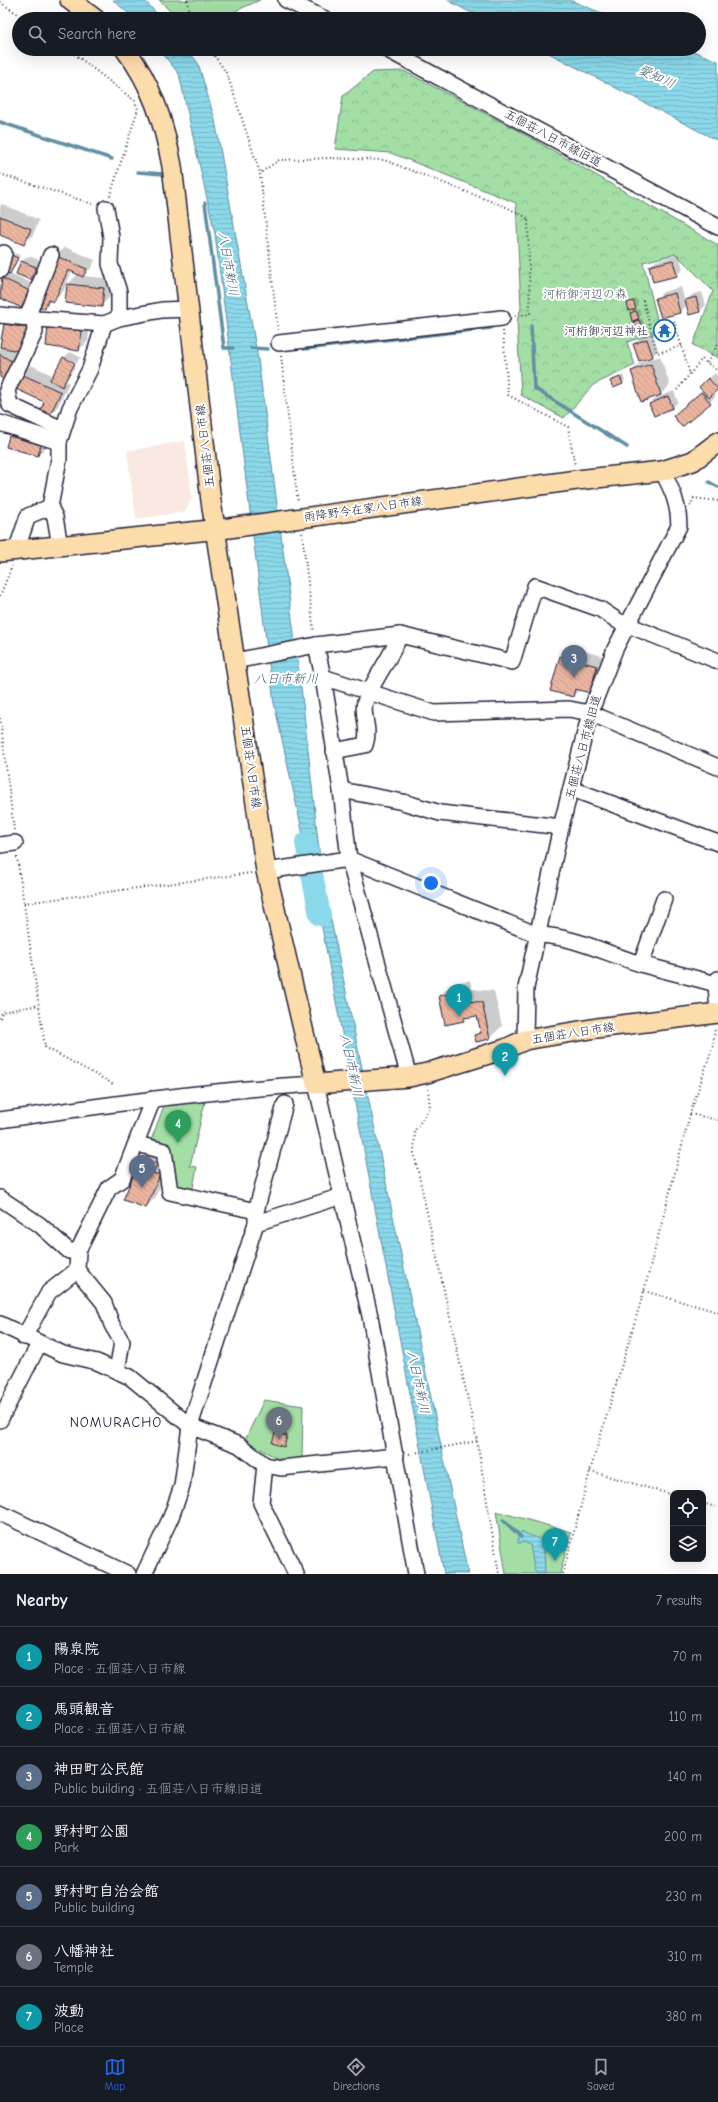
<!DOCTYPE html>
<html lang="en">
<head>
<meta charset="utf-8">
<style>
  :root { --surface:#171b24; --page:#20242c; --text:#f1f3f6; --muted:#9ea1a6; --line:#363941; --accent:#2563eb }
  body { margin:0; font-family:"Comic Neue","Klee One",sans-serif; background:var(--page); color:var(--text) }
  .controls { position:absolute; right:12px; bottom:12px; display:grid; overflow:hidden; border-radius:8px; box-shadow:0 4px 16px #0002 }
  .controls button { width:36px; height:36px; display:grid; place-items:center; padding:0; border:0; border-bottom:1px solid var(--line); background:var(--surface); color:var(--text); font:20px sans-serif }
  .you { position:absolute; left:431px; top:883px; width:14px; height:14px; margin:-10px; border:3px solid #fff; border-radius:50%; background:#1a73e8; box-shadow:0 0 0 6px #1a73e833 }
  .badge { display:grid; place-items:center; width:26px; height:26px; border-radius:50%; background:var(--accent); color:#fff; font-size:13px; font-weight:700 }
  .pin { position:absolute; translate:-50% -33px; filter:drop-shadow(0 1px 2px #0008) }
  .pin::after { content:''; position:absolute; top:21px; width:14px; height:12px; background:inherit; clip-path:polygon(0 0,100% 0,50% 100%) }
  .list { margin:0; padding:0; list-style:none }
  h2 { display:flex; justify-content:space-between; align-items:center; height:52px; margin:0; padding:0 16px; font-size:17px }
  h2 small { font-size:13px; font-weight:400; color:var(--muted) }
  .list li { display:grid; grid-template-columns:26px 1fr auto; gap:12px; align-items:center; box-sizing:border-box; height:60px; padding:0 16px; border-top:1px solid var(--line) }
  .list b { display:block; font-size:15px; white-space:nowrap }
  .list p { margin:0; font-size:13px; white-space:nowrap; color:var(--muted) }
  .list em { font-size:13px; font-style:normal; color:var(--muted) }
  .icon { flex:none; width:22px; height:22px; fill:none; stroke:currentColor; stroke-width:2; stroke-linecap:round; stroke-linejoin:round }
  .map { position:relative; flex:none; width:718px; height:1574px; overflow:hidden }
  .search { position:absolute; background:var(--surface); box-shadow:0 4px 16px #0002; left:12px; right:12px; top:12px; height:44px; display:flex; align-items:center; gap:10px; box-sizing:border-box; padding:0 14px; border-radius:22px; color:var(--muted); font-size:15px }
  .sheet { height:472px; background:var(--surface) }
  nav { display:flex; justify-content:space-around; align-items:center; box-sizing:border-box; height:56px; border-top:1px solid var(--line); background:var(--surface); font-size:11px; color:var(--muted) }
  nav a { display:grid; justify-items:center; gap:2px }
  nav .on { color:var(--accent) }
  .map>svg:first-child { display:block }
  .built { fill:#f9e9e2 }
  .green { fill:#a3dea5; stroke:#628070 }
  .forest { fill:url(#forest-crowns); stroke:#628070 }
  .water { fill:url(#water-rules); stroke:#608fa3 }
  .shadow { fill:#0003 }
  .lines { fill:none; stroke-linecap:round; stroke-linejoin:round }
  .stream { stroke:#608fa3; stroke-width:3.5 }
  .river { stroke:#8ad8e9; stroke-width:22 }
  .building { fill:url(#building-back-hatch); stroke:#22223b }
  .minor-casing { stroke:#22223b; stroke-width:18 }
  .major-casing { stroke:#22223b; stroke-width:22 }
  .path { stroke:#22223b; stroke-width:2; stroke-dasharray:1 3; stroke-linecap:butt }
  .minor { stroke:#fff; stroke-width:15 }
  .major { stroke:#fddcac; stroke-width:19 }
  .labels { text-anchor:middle; stroke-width:4; stroke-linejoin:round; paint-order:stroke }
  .street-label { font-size:12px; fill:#22223b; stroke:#fff }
  .park-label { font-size:12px; fill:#495a5b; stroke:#fff }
  .poi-label { font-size:12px; fill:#22223b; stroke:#fff; text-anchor:end }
  .water-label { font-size:13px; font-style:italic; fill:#41596f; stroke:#fff }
  .quarter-label { font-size:14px; letter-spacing:1px; fill:#22223b; stroke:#fff }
</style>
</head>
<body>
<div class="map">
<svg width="718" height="1574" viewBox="0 0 718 1574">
  <defs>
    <pattern id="forest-crowns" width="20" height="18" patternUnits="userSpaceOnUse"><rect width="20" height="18" fill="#a3dea5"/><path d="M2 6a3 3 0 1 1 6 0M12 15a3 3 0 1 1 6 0" fill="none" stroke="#8cbe8f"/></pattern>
    <pattern id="water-rules" width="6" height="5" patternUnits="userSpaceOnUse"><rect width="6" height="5" fill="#8ad8e9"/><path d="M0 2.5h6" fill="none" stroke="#77b9c9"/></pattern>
    <pattern id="building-back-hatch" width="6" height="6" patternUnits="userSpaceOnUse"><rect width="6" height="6" fill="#ebb59f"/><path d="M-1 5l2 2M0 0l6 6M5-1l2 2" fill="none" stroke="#c99b8a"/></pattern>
  </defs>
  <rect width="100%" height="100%" fill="#fff"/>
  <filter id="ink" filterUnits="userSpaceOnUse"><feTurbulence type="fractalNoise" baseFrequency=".025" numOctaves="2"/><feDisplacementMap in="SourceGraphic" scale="8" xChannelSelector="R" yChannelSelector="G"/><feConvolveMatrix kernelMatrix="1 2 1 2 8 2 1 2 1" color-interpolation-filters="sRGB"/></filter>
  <g filter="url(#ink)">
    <path class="built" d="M185 441 192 498 185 512 136 519 127 451Z"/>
    <g class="green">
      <path d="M159 0H260L217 19H178Z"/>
      <path d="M205 1102 190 1166 197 1167 192 1193 175 1189 169 1147 152 1138 165 1103Z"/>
      <path d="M264 1400 303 1406 302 1460 278 1459 245 1440Z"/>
      <path d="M496 1511 571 1532 560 1574H506Z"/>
    </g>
    <path class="forest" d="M404 71 517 130 718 245V358L693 345 713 291 676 254 643 262 660 331 627 342 635 365 593 385 564 418 521 395 517 321 521 308 516 203 391 153 335 149 343 96 373 72Z"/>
    <g class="water">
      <path d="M113 0H144L162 19H135Z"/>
      <path d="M447 0H570L616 19H483Z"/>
      <path d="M159 49H187L198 63 215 120 258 359 302 695 322 877 468 1574H444L314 885 274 703 215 234 179 74Z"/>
      <path d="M541 49H688L718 61V141Z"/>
      <path d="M522 1531C529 1537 537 1536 544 1542L545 1574H537L534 1568 530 1545 525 1542 518 1543V1535Z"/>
    </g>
    <g class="shadow">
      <path d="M2 204 39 220 33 235 24 244 0 235V206Z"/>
      <path d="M65 247 95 260 92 267 83 276 113 279 110 297 101 306 66 302 68 284 78 274 72 271 63 292 44 307 56 256Z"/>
      <path d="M14 253 20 255 10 273 35 285 27 301 22 307 0 297V284L9 272 12 255Z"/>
      <path d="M679 254 683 269 677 275 650 266 656 261Z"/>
      <path d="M28 256 42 261 37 273 31 279 22 261Z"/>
      <path d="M681 287 686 306 680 312 661 317 657 298 663 292Z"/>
      <path d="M702 292 706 305 700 311 690 314 687 300 693 294Z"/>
      <path d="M636 299 638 305 635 308 628 304Z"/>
      <path d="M639 309 641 315 638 318 631 313Z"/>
      <path d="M10 318 33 323 24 355 0 376V340L4 324Z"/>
      <path d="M642 318 644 324 641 327 634 323Z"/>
      <path d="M90 322 88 341 79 350 49 327Z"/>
      <path d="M653 334 658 350 653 356 634 344 640 338Z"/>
      <path d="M70 352 80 357 77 363 65 357Z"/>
      <path d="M660 356 670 385 658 397 674 391 678 402 672 408 650 404 659 395 632 371 641 362Z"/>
      <path d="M64 357 76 365 66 381 69 383 58 406 49 415 46 402 22 374 31 365 54 376Z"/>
      <path d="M715 373 718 377V389L713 393 716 396 710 402 680 410 703 390 706 381Z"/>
      <path d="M623 375 625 381 622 383 611 382Z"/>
      <path d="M16 431 47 439 44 449 38 455 10 437Z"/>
      <path d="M570 647 606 657 598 683 589 692 580 689 573 696 561 656Z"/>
      <path d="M470 980 472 989 494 991 502 1026 490 1038 477 1041 475 1035 481 1030 477 1015 468 1016 464 1020 440 996 452 984Z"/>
      <path d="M151 1149 168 1166 155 1198 146 1207 125 1199 142 1158Z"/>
      <path d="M279 1430 289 1434 284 1446 273 1443Z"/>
    </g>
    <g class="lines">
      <g class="stream">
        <path d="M0 122 112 159"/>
        <path d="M138 172 163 174"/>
        <path d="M205 203 224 348H233"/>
        <path d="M531 326 534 388 627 447"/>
        <path d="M251 348 268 349"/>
        <path d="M304 349 491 328"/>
        <path d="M709 482 718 487"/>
        <path d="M503 1520 521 1537"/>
      </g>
      <path class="river" d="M306 843 320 915"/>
    </g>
    <g class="building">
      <path d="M0 216 31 229 24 245 0 235Z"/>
      <path d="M11 255 18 258 10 274 3 271Z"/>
      <path d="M56 256 87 269 83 277 68 270 54 302 48 300 45 309 34 304Z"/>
      <path d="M673 260 677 276 653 282 649 266Z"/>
      <path d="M21 261 36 267 31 280 16 274Z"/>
      <path d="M2 278 30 291 22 308 0 298Z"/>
      <path d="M67 284 104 288 102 307 65 303Z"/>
      <path d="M675 293 680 313 661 318 655 298Z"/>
      <path d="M696 297 700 312 689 315 685 300Z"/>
      <path d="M633 301 636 309 629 311 627 303Z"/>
      <path d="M636 311 639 319 632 321 630 313Z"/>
      <path d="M639 320 642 328 635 330 633 322Z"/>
      <path d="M4 324 28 328 23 352 0 347Z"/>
      <path d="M48 326 82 331 79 351 46 346Z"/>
      <path d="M647 339 653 357 639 361 633 344Z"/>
      <path d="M0 354 16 364 6 381 0 377Z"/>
      <path d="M63 357 75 363 62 387 50 380Z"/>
      <path d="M651 364 661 395 641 402 631 371Z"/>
      <path d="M21 374 61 392 49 417 40 412 44 402 14 388Z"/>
      <path d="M620 377 623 384 613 388 610 381Z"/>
      <path d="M708 378 718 389 709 398 699 387Z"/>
      <path d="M701 392 711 403 682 427 673 416Z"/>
      <path d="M668 396 673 408 654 416 649 404Z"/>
      <path d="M9 436 41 445 38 456 6 447Z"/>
      <path d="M560 656 597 666 590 693 575 689 573 697 550 691Z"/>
      <path d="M458 992 460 1001 482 1002 490 1039 476 1042 474 1035 481 1033 477 1016 464 1018V1021L445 1025 439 996Z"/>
      <path d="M141 1158 157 1164 153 1173 160 1175 146 1208 123 1200Z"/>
      <path d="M275 1433 287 1436 284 1447 272 1443Z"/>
    </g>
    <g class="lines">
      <defs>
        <g id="minor">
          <path d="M286 0 325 19"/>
          <path d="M386 49 718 227"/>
          <path d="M106 208 111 237 110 264 119 292V318"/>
          <path d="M0 270 4 253"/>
          <path d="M0 315 38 319 104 324 119 318 162 310 189 309"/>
          <path d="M27 318 51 255"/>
          <path d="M34 319 35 332 7 390 10 405 62 429"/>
          <path d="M279 343 502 318"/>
          <path d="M0 423 59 442"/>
          <path d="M60 546 55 517 50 507 59 459V442L70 408 90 369 104 324"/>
          <path d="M16 551 28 516 50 507"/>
          <path d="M316 645 323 677 341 790 349 859 409 1077"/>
          <path d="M235 661 316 645 400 635 512 662 535 586 600 609 618 621 718 661"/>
          <path d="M323 677 434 713 569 709 590 713 718 767"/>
          <path d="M334 751 365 745C371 728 361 715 365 702 374 678 391 658 400 635"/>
          <path d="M572 789 718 843"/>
          <path d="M341 790 403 802 440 813 561 827"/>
          <path d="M0 845 15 843"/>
          <path d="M266 871 349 859 538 935C574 936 607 954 641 964 666 971 691 977 716 984L718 979"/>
          <path d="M641 964 664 899"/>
          <path d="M716 984 718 1013"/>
          <path d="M525 1040 526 988 561 827 590 713 615 649 679 526C679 505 672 489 662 471"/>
          <path d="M0 1120C105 1105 210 1090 316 1084L370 1316 416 1574"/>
          <path d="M137 1144 164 1151 170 1192 256 1211"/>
          <path d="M0 1198 40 1225 69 1251H78"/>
          <path d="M256 1223 342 1196"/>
          <path d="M77 1270 104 1303 112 1325 122 1342 117 1371"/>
          <path d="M0 1324 63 1354 97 1362 130 1377 190 1426 239 1445 265 1465 261 1503 296 1574"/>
          <path d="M24 1337 49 1292 77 1270 78 1251 109 1188 122 1179 153 1099"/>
          <path d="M0 1420 39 1344"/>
          <path d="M265 1465 281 1468 396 1456"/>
          <path d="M0 1513 128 1574"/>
          <path d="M144 1574 171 1517 182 1486 190 1426 256 1223V1211L285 1104"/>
        </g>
        <g id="major">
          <path d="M70 0 95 19"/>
          <path d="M125 49C152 84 164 123 172 166L211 501 266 871 316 1084 409 1077 427 1073 505 1049 525 1040 597 1028 718 1013"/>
          <path d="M0 552 229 528 577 480 662 471 693 461 718 442"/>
        </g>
      </defs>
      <use href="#minor" class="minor-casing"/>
      <use href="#major" class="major-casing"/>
      <g class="path">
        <path d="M187 0 190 19"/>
        <path d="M0 2 25 19"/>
        <path d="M68 49 135 101 138 109 110 196"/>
        <path d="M210 49 227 74 260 173"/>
        <path d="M0 174 93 204"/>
        <path d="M643 300 657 353 682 346"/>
        <path d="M674 321 690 374"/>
        <path d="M278 330 260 173 279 160 330 158 384 160 506 207 528 218 530 314 515 316"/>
        <path d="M503 331 508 395 568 427 575 466"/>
        <path d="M281 356 298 503"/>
        <path d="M707 363 718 344"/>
        <path d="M677 390 702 359 718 371"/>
        <path d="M690 506 694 498 718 501"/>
        <path d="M302 533 314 632"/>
        <path d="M0 596 12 566"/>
        <path d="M0 718 14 830"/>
        <path d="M17 857 45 1047 113 1084"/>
        <path d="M24 903 251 873"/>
        <path d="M0 1018 2 1012 39 1005"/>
        <path d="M428 1089 430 1108 415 1130 414 1153 477 1441 499 1574"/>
        <path d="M690 1114 718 1120"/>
        <path d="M644 1291 718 1312"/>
        <path d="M409 1454 477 1441"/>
        <path d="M590 1471 673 1495"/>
        <path d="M703 1503 718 1508"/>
        <path d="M563 1574 590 1471 644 1291 690 1114 713 1046 715 1028"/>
      </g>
      <use href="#minor" class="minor"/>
      <use href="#major" class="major"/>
    </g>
  </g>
  <defs>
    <symbol id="temple-ring" viewBox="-11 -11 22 22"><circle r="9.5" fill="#fff" stroke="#1f6fb2" stroke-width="1.5"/><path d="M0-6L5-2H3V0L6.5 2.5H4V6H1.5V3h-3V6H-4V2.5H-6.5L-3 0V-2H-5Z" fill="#1f6fb2"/></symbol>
  </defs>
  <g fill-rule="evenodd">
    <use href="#temple-ring" x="652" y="318" width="25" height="25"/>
  </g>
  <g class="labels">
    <g class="street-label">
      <text transform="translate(553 138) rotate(28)" y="4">五個荘八日市線旧道</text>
      <text transform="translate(205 446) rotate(-97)" y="4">五個荘八日市線</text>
      <text transform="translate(363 509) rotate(-8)" y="4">雨降野今在家八日市線</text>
      <text transform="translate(583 747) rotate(-75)" y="4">五個荘八日市線旧道</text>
      <text transform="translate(251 767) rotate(82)" y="4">五個荘八日市線</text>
      <text transform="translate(573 1033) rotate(-9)" y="4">五個荘八日市線</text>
    </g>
    <g class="park-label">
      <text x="585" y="298">河桁御河辺の森</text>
    </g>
    <g class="poi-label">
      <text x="648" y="335">河桁御河辺神社</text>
    </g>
    <g class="water-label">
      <text transform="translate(657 76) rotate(24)" y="5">愛知川</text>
      <text transform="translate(229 264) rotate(80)" y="5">八日市新川</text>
      <text x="286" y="683">八日市新川</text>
      <text transform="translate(352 1065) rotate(78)" y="5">八日市新川</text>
      <text transform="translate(419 1382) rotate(78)" y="5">八日市新川</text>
    </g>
    <g class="quarter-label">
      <text x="116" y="1427">NOMURACHO</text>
    </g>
  </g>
</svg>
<div class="controls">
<button><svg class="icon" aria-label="locate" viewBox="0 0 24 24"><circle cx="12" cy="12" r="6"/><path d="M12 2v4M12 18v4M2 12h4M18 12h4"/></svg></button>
<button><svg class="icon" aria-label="layers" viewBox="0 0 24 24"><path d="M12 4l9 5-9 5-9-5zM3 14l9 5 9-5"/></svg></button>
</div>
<div class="you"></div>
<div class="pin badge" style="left:459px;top:1017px;background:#0f9aa8">1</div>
<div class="pin badge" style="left:505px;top:1076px;background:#0f9aa8">2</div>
<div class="pin badge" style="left:574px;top:678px;background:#5c6f8a">3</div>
<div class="pin badge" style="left:178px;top:1143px;background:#2e9e5b">4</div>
<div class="pin badge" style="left:142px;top:1188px;background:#5c6f8a">5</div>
<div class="pin badge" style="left:279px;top:1440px;background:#6b7280">6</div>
<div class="pin badge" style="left:555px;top:1561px;background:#0f9aa8">7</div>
<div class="search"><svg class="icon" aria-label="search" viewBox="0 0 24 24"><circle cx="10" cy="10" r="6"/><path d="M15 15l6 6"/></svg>Search here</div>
</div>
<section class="sheet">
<h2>Nearby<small>7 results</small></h2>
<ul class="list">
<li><span class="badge" style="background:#0f9aa8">1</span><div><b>陽泉院</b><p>Place · 五個荘八日市線</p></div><em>70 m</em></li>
<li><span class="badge" style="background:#0f9aa8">2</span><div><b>馬頭観音</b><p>Place · 五個荘八日市線</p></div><em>110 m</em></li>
<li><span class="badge" style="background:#5c6f8a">3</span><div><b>神田町公民館</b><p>Public building · 五個荘八日市線旧道</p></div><em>140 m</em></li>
<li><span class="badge" style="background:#2e9e5b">4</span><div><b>野村町公園</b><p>Park</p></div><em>200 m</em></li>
<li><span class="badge" style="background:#5c6f8a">5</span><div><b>野村町自治会館</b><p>Public building</p></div><em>230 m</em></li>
<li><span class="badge" style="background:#6b7280">6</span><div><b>八幡神社</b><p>Temple</p></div><em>310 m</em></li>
<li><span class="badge" style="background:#0f9aa8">7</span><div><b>波動</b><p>Place</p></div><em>380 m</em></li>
</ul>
</section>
<nav>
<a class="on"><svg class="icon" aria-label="map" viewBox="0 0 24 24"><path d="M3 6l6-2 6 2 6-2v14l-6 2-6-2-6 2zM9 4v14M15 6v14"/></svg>Map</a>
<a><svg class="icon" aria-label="directions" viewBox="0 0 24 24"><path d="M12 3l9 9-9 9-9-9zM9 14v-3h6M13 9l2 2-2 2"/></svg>Directions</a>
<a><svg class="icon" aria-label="saved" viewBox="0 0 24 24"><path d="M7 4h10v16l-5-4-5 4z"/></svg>Saved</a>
</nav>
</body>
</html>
